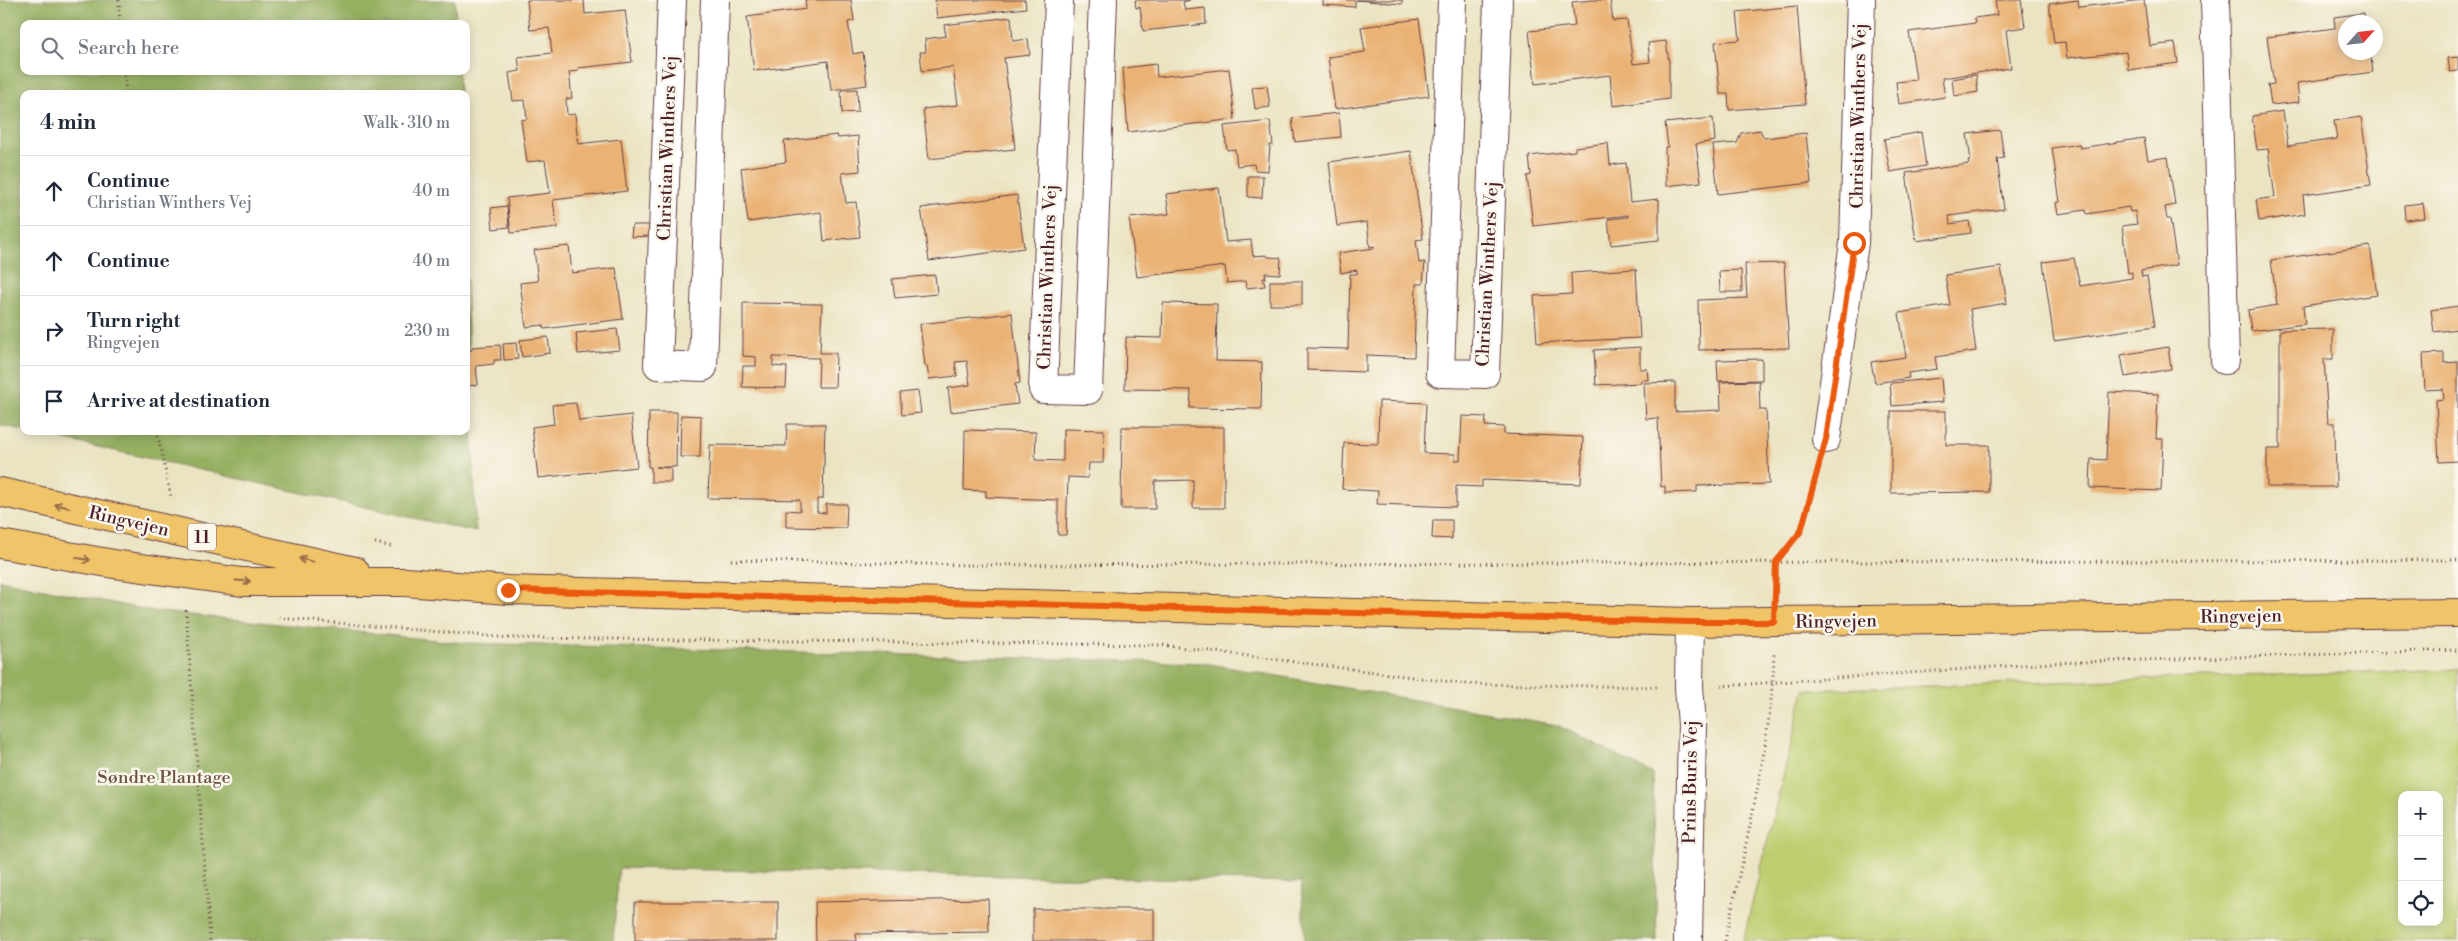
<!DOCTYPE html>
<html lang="en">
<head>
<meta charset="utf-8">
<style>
  :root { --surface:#fff; --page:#f6f6f7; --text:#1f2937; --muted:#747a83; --line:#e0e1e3 }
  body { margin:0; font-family:"Libre Bodoni",serif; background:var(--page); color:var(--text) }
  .controls { position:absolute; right:15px; bottom:15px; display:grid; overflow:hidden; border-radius:10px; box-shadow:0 2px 12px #0003 }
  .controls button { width:45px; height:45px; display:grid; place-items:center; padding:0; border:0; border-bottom:1px solid var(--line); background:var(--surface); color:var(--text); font:25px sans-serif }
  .compass { position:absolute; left:2338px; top:15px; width:45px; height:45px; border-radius:50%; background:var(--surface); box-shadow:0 2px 12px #0003; rotate:63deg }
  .stop { position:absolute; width:15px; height:15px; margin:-11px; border:4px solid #ea580c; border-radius:50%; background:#fff }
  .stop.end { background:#ea580c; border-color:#fff; box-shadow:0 1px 5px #0008 }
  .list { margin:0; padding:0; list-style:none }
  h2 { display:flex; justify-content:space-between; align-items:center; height:65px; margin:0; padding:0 20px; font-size:21px }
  h2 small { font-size:16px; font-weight:400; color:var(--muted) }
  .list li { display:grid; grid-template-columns:32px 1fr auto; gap:15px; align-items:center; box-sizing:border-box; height:70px; padding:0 20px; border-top:1px solid var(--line) }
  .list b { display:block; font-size:19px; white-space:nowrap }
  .list p { margin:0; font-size:16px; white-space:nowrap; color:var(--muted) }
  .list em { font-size:16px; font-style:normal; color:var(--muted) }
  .icon { flex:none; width:28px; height:28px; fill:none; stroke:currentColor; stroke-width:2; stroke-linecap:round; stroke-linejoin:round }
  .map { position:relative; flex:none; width:2458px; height:941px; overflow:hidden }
  .search { position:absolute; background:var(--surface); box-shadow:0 2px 12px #0003; left:20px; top:20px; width:450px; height:55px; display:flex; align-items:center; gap:12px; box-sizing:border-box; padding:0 18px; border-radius:10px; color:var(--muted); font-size:19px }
  .panel { position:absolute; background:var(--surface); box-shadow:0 2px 12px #0003; left:20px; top:90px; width:450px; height:345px; border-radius:10px }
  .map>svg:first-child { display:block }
  .green { fill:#becd6f; stroke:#84764d; fill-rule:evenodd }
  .forest { fill:#96b062; stroke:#706846 }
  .building { fill:#eab275 }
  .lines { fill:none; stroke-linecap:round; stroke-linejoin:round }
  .minor-casing { stroke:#623d42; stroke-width:30 }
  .tertiary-casing { stroke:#623d42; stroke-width:30 }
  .primary-casing { stroke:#623d42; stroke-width:30 }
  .path { stroke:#623d42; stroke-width:3; stroke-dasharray:1 4; stroke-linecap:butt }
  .minor { stroke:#fff; stroke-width:28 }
  .tertiary { stroke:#fff; stroke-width:28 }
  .primary { stroke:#f0c469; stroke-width:28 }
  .oneway { stroke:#956947 }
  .route { stroke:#ea580c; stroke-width:6 }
  .labels { text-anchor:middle; stroke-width:5; stroke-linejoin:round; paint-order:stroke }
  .shield { fill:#fbf7ec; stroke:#7f6065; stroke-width:1 }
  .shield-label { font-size:16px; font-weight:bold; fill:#4a1f2b }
  .street-label { font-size:18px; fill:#4a1f2b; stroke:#fbf7ec }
  .park-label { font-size:18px; fill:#6d533f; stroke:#fbf7ec }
</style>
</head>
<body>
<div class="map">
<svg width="2458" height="941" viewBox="0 0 2458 941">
  <rect width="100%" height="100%" fill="#fbf7ec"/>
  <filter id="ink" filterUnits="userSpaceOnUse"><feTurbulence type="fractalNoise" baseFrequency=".02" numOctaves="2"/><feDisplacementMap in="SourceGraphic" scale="10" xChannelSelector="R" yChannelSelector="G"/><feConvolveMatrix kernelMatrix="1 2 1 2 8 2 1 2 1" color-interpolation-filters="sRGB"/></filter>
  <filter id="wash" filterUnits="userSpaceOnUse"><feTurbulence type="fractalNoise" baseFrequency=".0096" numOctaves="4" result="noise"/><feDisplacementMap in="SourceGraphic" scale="20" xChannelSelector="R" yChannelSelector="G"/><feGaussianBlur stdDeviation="1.12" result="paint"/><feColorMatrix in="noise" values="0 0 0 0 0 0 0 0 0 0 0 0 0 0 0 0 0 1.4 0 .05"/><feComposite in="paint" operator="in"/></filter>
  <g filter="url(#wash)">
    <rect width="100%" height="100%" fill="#ebe4c3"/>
    <path class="green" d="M2458 669V941H1743L1804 690ZM2402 795H2439V922H2402Z"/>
    <g class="forest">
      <path d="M0 0H455L456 24H24V71H458L459 94H24V430L0 425Z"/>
      <path d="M466 278 476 532 27 431H466Z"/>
      <path d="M0 580 152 611 465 643 1204 663 1557 725 1653 774 1657 941H1305L1301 882 619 868 613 941H0Z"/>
    </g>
    <g id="blocks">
      <g class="building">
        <path d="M527 0H584L585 14 625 10 632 62 578 68V71L569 72 572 98 566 99 567 115 575 114 578 144 621 139 627 191 553 200 557 228 511 233 507 198 550 193 545 160 527 162 521 120 527 119 525 100 513 101 509 73 520 71 518 57 552 53 549 28 530 30Z"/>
        <path d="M805 0H851L854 21 848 22 853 54 863 52 867 85 831 90 828 61 754 71 747 17 806 9Z"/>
        <path d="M935 0H1025L1026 8 937 18Z"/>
        <path d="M1135 0H1190L1183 2 1185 10 1205 8 1206 24 1143 31 1140 7 1136 8Z"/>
        <path d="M1323 0H1355V7L1323 5Z"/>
        <path d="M1356 0H1402V4Z"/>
        <path d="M1592 0H1610L1613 21 1627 20 1633 64 1650 62 1648 43 1666 41 1669 62V99L1613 106 1610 75 1535 84 1529 31 1575 26 1572 2Z"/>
        <path d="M1995 0H2021L2025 27 2006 30 2011 68 1942 78 1945 97 1899 104 1896 82 1916 80 1909 32 1975 23 1974 18 1997 15Z"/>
        <path d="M2078 0 2079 7 2144 0 2150 46 2175 43 2178 63 2128 70 2126 52 2067 58 2065 42 2054 43 2049 4Z"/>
        <path d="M1797 6 1805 104 1729 110 1728 94H1720L1715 42 1740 40 1737 12Z"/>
        <path d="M2364 13 2365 22H2346V52H2370L2373 72 2297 83 2299 102 2271 105 2268 85 2274 84 2267 37 2335 28 2334 17Z"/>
        <path d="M1011 17 1013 41 1028 39 1030 55 1004 58 1015 149 929 159 923 109 958 105 953 67 922 71 920 52H926L925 39 946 36 944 25Z"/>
        <path d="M1419 19 1429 96 1335 109 1328 57 1365 52 1361 27Z"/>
        <path d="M2458 57V71L2450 72 2448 58Z"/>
        <path d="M1156 64 1157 77 1229 69 1235 119 1128 132 1123 68Z"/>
        <path d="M1976 75 1978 92 1954 96 1952 79Z"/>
        <path d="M1267 86 1270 107 1255 109 1252 87Z"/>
        <path d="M857 89 858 112 842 113 841 90Z"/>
        <path d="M2283 111 2288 146 2337 139 2334 121 2361 117 2371 185 2303 195 2305 214 2259 221 2256 200 2275 197 2268 149 2257 150 2252 116Z"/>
        <path d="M1339 113 1341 137 1295 142 1292 118Z"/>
        <path d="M1713 118 1715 141 1696 144 1701 182 1666 186 1665 147H1668L1665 123Z"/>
        <path d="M1270 121 1273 145H1270L1268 171 1255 170 1254 164 1237 166 1235 149 1227 150 1224 126Z"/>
        <path d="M1760 130 1764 138 1806 133 1811 183 1718 194 1713 145 1737 143 1741 133Z"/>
        <path d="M2000 130 2004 158 1997 159 2004 209 1949 216 1950 224 1969 221 1971 233 1916 241 1906 173 1969 164 1968 161 1971 160 1967 134Z"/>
        <path d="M1921 132 1926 166 1890 172 1884 139Z"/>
        <path d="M837 135 838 138 858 136 860 171 842 173 846 203 856 202 860 237 824 241 821 212 748 222 741 168 786 162 784 141Z"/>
        <path d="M2144 138 2148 160 2168 157 2175 205 2165 207 2167 219H2170L2177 265 2141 271 2142 277 2147 276 2155 326 2054 341 2043 262 2074 258 2080 286 2132 278V272L2128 273 2122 226 2137 224 2135 211 2130 212 2129 207 2087 214 2086 210 2058 214 2056 203 2060 202 2052 148 2079 144 2080 148Z"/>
        <path d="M1608 143 1610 165 1626 163 1630 202 1659 199V240L1611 245 1608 219 1628 217V215L1533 226 1527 176 1531 175 1529 156 1575 151V147Z"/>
        <path d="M1411 151 1423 239 1416 240 1419 263 1425 262 1423 284H1416L1414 357 1366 355V372L1307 370V348L1348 349 1350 274H1357V270L1341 273 1338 253 1375 248 1374 246 1370 247 1367 222 1337 226 1329 162Z"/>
        <path d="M1248 176H1263L1262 198 1248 197Z"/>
        <path d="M1219 188 1226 242 1251 240 1253 256 1267 255 1268 257 1281 258 1280 274 1265 273 1266 278H1263L1265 286 1247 288 1246 281 1227 283 1225 266 1137 277 1129 218 1169 214 1166 194Z"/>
        <path d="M1017 195 1024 248 929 261 921 208Z"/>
        <path d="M2423 203 2425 218 2405 220 2404 205Z"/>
        <path d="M507 206 509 227 493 229 491 208Z"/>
        <path d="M632 225H649V236L631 237Z"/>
        <path d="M569 246 572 273 616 268 623 319 544 329 543 325 526 327 520 283 538 281 534 250Z"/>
        <path d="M2370 246 2377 295 2303 306 2305 324 2251 331 2248 310 2277 305 2271 260Z"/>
        <path d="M1784 263 1789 348 1699 350 1698 300 1747 298 1745 264Z"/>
        <path d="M2001 267 2007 303 1970 309 1976 351 1935 357 1937 369 1908 373 1909 378 1875 383 1871 362 1906 357 1899 313 1950 305 1945 275Z"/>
        <path d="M1636 269 1640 338 1537 343 1534 296 1572 294 1571 273Z"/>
        <path d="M1741 270 1742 292H1720L1719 271Z"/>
        <path d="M935 275 937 294 895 298 892 279Z"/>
        <rect x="1270" y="281" width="32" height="24"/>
        <path d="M743 303 822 304 820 353H836L835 387H818L819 358 773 357V366L787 367 786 388 742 387 743 366H756V357L743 356Z"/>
        <path d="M1163 303 1217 304 1216 361 1262 362 1261 409 1190 408 1191 390 1125 389 1126 337 1162 338Z"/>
        <path d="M2458 306V329L2434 332 2431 310Z"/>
        <path d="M1012 313 1020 383 1015 384 1018 404 951 412 948 388 970 385 967 361 955 362 957 376 929 379 927 366H925L920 324Z"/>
        <path d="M617 329 620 350 578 354 576 333Z"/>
        <path d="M2333 329V359H2324L2328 423H2335L2336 487H2267V449H2280V330Z"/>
        <path d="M548 337 550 353 522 357 520 340Z"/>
        <path d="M516 343 518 359 504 360 503 344Z"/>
        <path d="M500 345 501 360H494V364L476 366 478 385 466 386V351L472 350V347Z"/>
        <path d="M1640 347V369H1647L1648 380H1641V383L1596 385 1594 350Z"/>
        <path d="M2168 347 2171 369 2125 377 2121 355Z"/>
        <path d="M2444 353V363L2458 362V461L2439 462 2436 400 2444 399 2443 389 2425 390 2423 354Z"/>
        <path d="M1762 359V380L1718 381 1717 360Z"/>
        <path d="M1941 378 1943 402 1892 406 1890 383Z"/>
        <path d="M1759 381 1760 410H1766L1769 484 1697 486V492L1665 493V486L1661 487 1658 418 1646 419 1644 383 1675 382V412L1721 410 1720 382Z"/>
        <path d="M918 391 921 413 902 415 900 393Z"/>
        <path d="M2109 392 2158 394 2156 439H2163L2161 491 2090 488 2091 459 2106 460Z"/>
        <path d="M1379 401 1426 403 1424 453 1455 454V460H1460L1462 416 1486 417 1485 426 1504 427V434L1583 437 1581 484 1482 480V487L1456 486V507L1377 504 1378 491 1342 489 1344 443 1378 444Z"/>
        <path d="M576 403 579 421 631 415 637 467 538 478 532 427 554 424 552 405Z"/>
        <path d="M1891 411H1946V445H1989V492L1891 493Z"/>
        <path d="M649 412H677L676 467H656L671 468V482H651V467H648Z"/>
        <path d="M681 415 701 416 700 457H680Z"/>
        <path d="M787 424H825L823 499H817V512L826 513V504H847L846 528 786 527V510L800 511V500L708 498 710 445 786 446Z"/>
        <path d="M1122 427H1224V508H1193V480L1155 481V509H1121Z"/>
        <path d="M1063 429 1104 430 1103 463H1089L1088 478 1068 477 1066 535H1058V500L986 497V491L964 490 965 430 1036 432 1035 460 1063 461Z"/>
        <path d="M1433 520H1452V539L1432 538Z"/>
        <path d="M988 899 989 932 856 934 857 941H816L815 902Z"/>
        <rect x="635" y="902" width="143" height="39"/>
        <rect x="1033" y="909" width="121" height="32"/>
      </g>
    </g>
  </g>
  <g filter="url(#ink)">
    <use href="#blocks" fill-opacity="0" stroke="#623d42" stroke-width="1"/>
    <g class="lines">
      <defs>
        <g id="minor">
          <path d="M672 0 658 365 703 367 715 0"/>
          <path d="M1059 0 1043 389 1088 390 1103 0"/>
          <path d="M1452 0 1440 373 1485 374 1498 0"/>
          <path d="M2215 0 2225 360"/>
          <path d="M1826 439 1854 243 1861 0"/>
        </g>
        <path id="tertiary" d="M1688 941 1692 724 1689 687 1690 622"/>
        <g id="primary">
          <path d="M0 492 355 571"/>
          <path d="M0 544 114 564 242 582H405L508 590 1690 622 2458 613"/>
        </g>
      </defs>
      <use href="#minor" class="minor-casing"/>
      <use href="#tertiary" class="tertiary-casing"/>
      <use href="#primary" class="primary-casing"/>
      <g class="path">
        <path d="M119 0 120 24"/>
        <path d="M124 71 126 94"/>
        <path d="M157 431 171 497"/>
        <path d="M375 543 393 547"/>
        <path d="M731 560 969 565 2458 560"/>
        <path d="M1775 588 1776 562 1801 531 1818 470"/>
        <path d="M186 610 210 941"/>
        <path d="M279 618 510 638 1163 645 1467 684 1657 687"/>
        <path d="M1721 686 2051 663 2458 650"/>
        <path d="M1725 941C1744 847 1771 750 1774 654"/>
      </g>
      <use href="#minor" class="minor"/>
      <use href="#tertiary" class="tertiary"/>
      <use href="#primary" class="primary"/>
    </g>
    <defs><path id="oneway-shaft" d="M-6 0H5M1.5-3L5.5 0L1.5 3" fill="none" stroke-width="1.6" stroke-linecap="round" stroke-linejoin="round" transform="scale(1.25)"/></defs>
    <g class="oneway">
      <use href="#oneway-shaft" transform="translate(62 506) rotate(-167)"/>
      <use href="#oneway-shaft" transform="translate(83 559) rotate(10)"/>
      <use href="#oneway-shaft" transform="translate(306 560) rotate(-167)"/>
      <use href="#oneway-shaft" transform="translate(243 581) rotate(3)"/>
    </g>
  </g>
  <g class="lines" filter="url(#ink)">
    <path class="route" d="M508 590 1690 622H1774L1776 562 1801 531 1826 439 1854 243"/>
  </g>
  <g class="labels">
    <rect class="shield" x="188" y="523.5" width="28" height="27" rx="4"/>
    <g class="shield-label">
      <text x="202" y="543">11</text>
    </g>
    <g class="street-label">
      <text transform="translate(1858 116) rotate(-89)" y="6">Christian Winthers Vej</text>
      <text transform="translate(667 148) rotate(-88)" y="6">Christian Winthers Vej</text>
      <text transform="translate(1487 274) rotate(-87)" y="6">Christian Winthers Vej</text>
      <text transform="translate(1047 277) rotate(-88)" y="6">Christian Winthers Vej</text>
      <text transform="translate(129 521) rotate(13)" y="6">Ringvejen</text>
      <text transform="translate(2241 616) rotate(-1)" y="6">Ringvejen</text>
      <text transform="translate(1836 621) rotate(-1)" y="6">Ringvejen</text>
      <text transform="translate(1690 782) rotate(-89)" y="6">Prins Buris Vej</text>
    </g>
    <g class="park-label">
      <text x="164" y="783">Søndre Plantage</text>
    </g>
  </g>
</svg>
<div class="controls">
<button>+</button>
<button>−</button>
<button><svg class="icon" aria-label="locate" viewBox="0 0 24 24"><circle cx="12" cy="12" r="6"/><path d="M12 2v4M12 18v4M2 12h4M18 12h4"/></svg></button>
</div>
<svg class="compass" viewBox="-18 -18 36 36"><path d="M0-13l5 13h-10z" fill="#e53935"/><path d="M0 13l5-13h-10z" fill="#747a83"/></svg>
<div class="stop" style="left:1854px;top:243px"></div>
<div class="stop end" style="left:508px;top:590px"></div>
<div class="search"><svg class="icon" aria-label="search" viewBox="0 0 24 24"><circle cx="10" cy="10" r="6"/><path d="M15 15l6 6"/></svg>Search here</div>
<section class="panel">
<h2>4 min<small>Walk · 310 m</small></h2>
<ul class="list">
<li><svg class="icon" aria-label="ahead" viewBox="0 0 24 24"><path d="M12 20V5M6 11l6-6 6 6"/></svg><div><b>Continue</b><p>Christian Winthers Vej</p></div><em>40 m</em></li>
<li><svg class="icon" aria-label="ahead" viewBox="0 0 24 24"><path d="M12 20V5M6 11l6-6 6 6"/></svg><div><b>Continue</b></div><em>40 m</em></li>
<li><svg class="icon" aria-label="right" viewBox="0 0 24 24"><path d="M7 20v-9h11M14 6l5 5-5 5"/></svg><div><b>Turn right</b><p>Ringvejen</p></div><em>230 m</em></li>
<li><svg class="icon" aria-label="arrive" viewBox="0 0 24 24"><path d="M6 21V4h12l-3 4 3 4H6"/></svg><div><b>Arrive at destination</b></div></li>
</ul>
</section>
</div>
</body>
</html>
